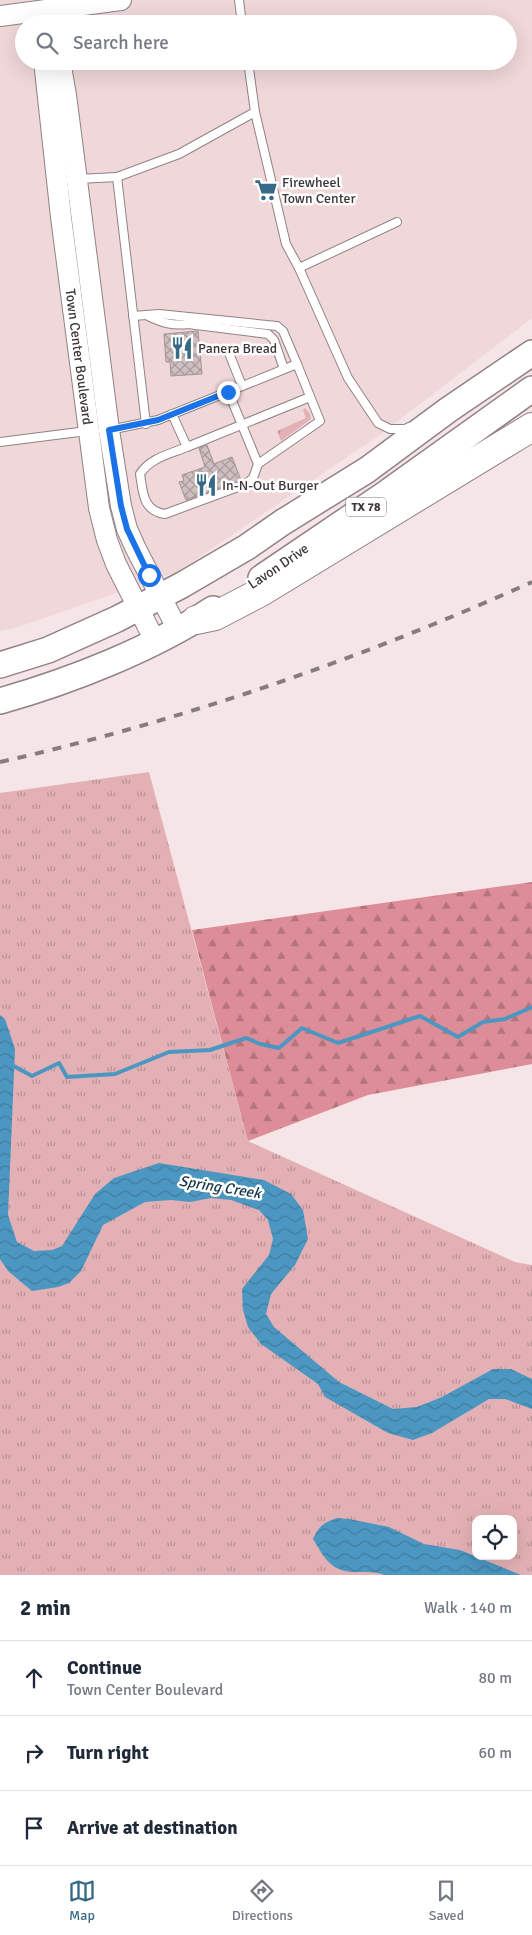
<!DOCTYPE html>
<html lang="en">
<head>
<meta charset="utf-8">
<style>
  :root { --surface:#fff; --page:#f2f2f3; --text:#1f2937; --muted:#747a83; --line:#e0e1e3; --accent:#356985 }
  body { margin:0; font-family:Signika,sans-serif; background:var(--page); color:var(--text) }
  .controls { position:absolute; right:15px; bottom:15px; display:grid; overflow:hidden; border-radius:10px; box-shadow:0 5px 20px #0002 }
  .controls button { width:45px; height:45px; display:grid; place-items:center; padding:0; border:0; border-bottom:1px solid var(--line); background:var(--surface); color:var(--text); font:25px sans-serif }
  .stop { position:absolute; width:15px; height:15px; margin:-11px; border:4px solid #1a73e8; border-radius:50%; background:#fff }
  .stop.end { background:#1a73e8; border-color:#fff; box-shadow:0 1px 5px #0008 }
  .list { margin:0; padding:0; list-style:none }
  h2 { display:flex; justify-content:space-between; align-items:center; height:65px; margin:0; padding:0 20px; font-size:21px }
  h2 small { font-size:16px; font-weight:400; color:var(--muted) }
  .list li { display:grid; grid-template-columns:32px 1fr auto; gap:15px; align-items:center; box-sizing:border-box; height:75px; padding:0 20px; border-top:1px solid var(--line) }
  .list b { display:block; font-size:19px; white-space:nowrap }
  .list p { margin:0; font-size:16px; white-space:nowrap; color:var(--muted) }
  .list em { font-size:16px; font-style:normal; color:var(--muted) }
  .icon { flex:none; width:28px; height:28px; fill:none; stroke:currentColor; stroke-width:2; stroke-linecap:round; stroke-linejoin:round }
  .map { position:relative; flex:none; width:532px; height:1575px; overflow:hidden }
  .search { position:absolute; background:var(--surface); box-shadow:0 5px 20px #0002; left:15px; right:15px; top:15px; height:55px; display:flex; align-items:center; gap:12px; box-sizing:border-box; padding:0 18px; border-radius:28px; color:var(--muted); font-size:19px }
  .sheet { height:290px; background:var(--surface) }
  nav { display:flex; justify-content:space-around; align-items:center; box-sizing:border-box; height:70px; border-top:1px solid var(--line); background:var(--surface); font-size:14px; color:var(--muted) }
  nav a { display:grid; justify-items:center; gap:2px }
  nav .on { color:var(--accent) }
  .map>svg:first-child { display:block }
  .built { fill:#f0d7d9; fill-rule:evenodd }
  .grass { fill:url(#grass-tufts); fill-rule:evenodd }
  .forest { fill:url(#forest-firs) }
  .water { fill:url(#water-waves) }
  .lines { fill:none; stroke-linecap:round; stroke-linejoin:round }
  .stream { stroke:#4b97c1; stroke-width:4 }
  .building { fill:url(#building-cross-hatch); stroke:#a29394 }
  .service-casing { stroke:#918284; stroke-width:10 }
  .tertiary-casing { stroke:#918284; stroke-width:22 }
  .primary-casing { stroke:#918284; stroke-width:28 }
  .motorway-casing { stroke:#918284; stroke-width:30 }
  .service { stroke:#fff; stroke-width:8 }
  .tertiary { stroke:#fff; stroke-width:20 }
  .primary { stroke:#fff; stroke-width:25 }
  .motorway { stroke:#fff; stroke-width:28 }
  .rail { stroke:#877c7d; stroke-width:4; stroke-dasharray:9 9; stroke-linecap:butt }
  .route { stroke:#1a73e8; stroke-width:6 }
  .labels { text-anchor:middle; stroke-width:5; stroke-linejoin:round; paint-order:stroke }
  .shield { fill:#fff; stroke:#767272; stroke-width:1 }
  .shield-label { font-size:12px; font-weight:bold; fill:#3c3636 }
  .poi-label { font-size:14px; fill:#3c3636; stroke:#fff; text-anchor:start }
  .street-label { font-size:14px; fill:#3c3636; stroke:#fff }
  .water-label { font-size:15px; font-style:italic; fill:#153749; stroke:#fff }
</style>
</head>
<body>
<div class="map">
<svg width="532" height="1575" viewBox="0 0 532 1575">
  <defs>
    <pattern id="grass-tufts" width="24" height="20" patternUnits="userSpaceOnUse" patternTransform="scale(1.25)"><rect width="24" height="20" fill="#e3b0b5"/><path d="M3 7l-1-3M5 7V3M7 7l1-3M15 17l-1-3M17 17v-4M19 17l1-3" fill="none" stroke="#b99094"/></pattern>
    <pattern id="forest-firs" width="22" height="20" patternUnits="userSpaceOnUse" patternTransform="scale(1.25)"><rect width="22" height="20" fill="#dd8d97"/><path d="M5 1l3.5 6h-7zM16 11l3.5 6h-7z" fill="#b4747c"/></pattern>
    <pattern id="water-waves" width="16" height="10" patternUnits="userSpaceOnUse" patternTransform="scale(1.25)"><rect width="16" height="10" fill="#4b97c1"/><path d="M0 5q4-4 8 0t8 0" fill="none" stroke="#407c9e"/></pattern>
    <pattern id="building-cross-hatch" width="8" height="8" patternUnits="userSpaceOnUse" patternTransform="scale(1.25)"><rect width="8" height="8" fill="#cfbfc0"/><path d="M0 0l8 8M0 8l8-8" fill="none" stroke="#a99c9d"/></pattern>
  </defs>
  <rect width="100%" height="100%" fill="#f6e5e7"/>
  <path class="built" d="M0 0H532V318L377 437 177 572 15 628 0 631ZM24 24H508V61H24Z"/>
  <g class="grass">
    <path d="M305 408 310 414 311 419 281 441 277 431 306 418 303 410Z"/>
    <path d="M149 772 248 1141 515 1262 532 1265V1575H0V793ZM476 1519H513V1556H476Z"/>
  </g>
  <path class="forest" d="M532 882V1064L368 1095 248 1141 192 930Z"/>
  <g class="water">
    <path d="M0 1015 5 1019 15 1049 8 1215 17 1242 34 1251 52 1250 62 1246 95 1194 114 1178 159 1163 264 1180 291 1194 303 1210 308 1239 295 1265 271 1294 266 1314 274 1327 339 1382 393 1409 417 1407 442 1397 493 1369H511L532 1379V1409L505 1399H489L432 1433 413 1440 388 1433 325 1397 318 1384 261 1344 248 1327 243 1310 242 1289 269 1255 273 1239 268 1220 259 1210 231 1200 211 1198 190 1202 171 1200 145 1202 103 1225 81 1271 69 1283 58 1287 32 1291 8 1271 0 1259Z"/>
    <path d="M337 1518 349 1519 389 1527 424 1544 460 1550 521 1575H384C378 1572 369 1572 361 1572 332 1573 327 1562 313 1539 318 1527 324 1522 337 1518Z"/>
  </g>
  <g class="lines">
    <path class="stream" d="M10 1064 32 1076 59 1063 67 1077 115 1074 169 1052 210 1050 246 1038 260 1044 279 1048 302 1028 338 1043 420 1016 458 1037 483 1022 505 1019 532 1007"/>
  </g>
  <g class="building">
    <path d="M198 331 202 374 171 376 170 362H166L164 334Z"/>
    <path d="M207 445 214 464 232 457 241 480 186 500 179 482 184 481 182 475 205 467 199 448Z"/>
  </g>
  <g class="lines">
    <defs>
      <g id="service">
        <path d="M239 0 242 24"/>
        <path d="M255 112 286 244 299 268 348 378 378 423 390 429H405L409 427"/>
        <path d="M117 177 179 154 255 112 248 61"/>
        <path d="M78 179 117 177 146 424"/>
        <path d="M299 268 397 222"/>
        <path d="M133 316 159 314 277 326 283 331 297 364"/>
        <path d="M148 316C162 323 173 326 188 324L268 334 274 340 284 369"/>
        <path d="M229 353 242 386"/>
        <path d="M228 391 258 464"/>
        <path d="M172 414 187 447 310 397"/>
        <path d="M109 430 158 420 297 364 320 421 258 464 253 478 246 484 165 514C143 511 143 493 140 474 150 458 170 454 187 447"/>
        <path d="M0 442 87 431"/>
      </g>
      <g id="tertiary">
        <path d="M0 16 121 0"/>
        <path id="s1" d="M44 61 61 217 99 508 107 540 116 564 155 641"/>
        <path d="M60 61 66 95 109 430 121 506 127 529 136 549 178 630"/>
      </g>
      <g id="primary">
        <path d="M261 578 388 492 532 389"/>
        <path d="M0 665 48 650 117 619 182 585 247 547 283 522 367 470 448 410 532 353"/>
        <path d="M0 701C71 681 152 649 213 609"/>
      </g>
      <path id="motorway" d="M196 620 215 616 261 592 532 427"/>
    </defs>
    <use href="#service" class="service-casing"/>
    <use href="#tertiary" class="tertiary-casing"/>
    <use href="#primary" class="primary-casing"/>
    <use href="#motorway" class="motorway-casing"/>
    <use href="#service" class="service"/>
    <use href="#tertiary" class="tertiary"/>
    <use href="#primary" class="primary"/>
    <use href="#motorway" class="motorway"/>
    <path class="rail" d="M0 762C182 721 363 658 532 582"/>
  </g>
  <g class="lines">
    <path class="route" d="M149 575 127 529 121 506 109 430 158 420 228 392"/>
  </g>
  <defs>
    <symbol id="supermarket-bare" viewBox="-9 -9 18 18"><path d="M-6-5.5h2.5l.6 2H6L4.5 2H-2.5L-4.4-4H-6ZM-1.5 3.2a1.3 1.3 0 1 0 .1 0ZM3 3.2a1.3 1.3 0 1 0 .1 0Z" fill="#356985" stroke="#fff" stroke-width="2.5" paint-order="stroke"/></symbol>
    <symbol id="restaurant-bare" viewBox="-9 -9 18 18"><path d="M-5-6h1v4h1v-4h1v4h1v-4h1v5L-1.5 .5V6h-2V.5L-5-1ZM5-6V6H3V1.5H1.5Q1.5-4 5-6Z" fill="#356985" stroke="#fff" stroke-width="2.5" paint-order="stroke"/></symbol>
  </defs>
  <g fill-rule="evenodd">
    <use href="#supermarket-bare" x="250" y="174" width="32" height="32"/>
    <use href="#restaurant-bare" x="166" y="332" width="32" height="32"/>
    <use href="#restaurant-bare" x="190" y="469" width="32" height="32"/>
  </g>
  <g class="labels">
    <rect class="shield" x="346" y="497.5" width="40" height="19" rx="4"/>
    <g class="shield-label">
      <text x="366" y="511">TX 78</text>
    </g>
    <g class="poi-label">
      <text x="282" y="187">Firewheel<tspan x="282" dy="16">Town Center</tspan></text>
      <text x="198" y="353">Panera Bread</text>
      <text x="222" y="490">In-N-Out Burger</text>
    </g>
    <g class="street-label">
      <text dy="5" stroke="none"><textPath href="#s1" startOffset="298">Town Center Boulevard</textPath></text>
      <text transform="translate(278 566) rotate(-34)" y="5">Lavon Drive</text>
    </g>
    <g class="water-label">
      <text transform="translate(220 1187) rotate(9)" y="5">Spring Creek</text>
    </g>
  </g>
</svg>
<div class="controls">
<button><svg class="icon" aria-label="locate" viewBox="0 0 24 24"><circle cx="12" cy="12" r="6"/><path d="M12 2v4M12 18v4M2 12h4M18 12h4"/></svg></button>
</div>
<div class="stop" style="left:149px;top:575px"></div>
<div class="stop end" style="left:228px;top:392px"></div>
<div class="search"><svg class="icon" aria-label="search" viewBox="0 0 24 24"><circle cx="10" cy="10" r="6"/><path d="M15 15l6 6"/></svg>Search here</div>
</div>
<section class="sheet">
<h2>2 min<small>Walk · 140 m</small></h2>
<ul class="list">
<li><svg class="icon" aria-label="ahead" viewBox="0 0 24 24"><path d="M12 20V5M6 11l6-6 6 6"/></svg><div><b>Continue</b><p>Town Center Boulevard</p></div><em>80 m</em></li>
<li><svg class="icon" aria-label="right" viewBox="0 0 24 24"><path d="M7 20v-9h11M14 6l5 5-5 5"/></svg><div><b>Turn right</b></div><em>60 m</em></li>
<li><svg class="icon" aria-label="arrive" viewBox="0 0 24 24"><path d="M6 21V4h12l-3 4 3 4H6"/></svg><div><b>Arrive at destination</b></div></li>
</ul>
</section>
<nav>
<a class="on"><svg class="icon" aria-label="map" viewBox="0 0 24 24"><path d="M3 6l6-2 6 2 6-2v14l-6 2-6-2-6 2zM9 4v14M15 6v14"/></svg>Map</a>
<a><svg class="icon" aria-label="directions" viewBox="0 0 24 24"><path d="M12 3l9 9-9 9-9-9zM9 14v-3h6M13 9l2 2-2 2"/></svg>Directions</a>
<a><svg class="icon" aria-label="saved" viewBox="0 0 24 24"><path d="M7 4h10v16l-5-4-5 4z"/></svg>Saved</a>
</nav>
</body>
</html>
